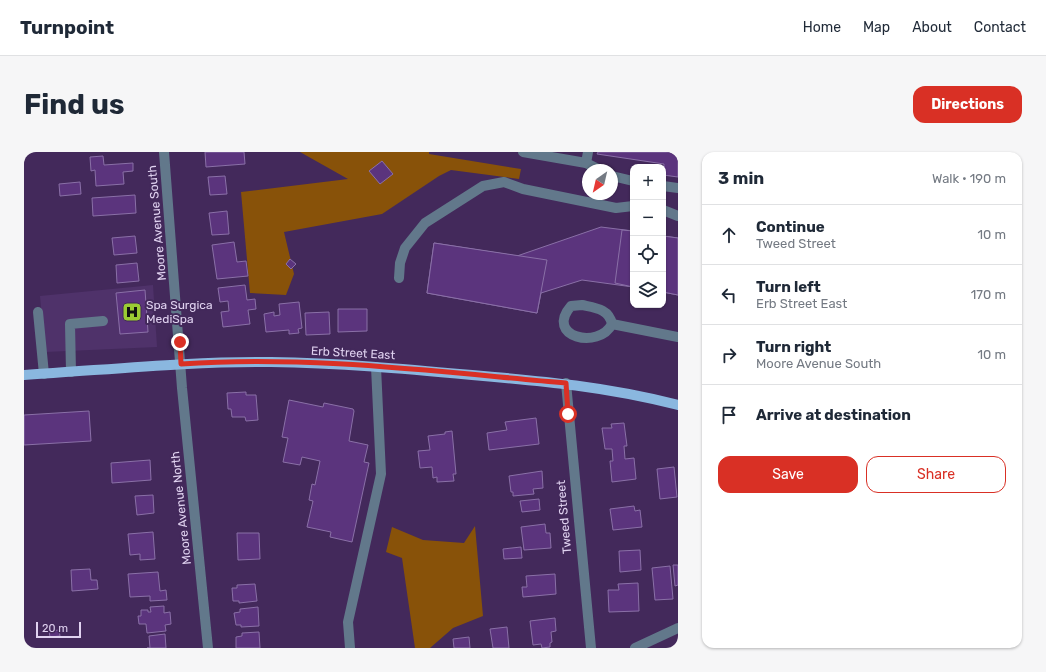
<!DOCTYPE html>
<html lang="en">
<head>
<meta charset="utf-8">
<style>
  :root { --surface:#fff; --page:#f6f6f7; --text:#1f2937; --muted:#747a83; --line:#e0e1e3; --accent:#d93025 }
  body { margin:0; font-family:Rubik,sans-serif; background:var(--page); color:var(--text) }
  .controls { position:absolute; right:12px; top:12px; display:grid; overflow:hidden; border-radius:8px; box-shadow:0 1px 3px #0004 }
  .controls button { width:36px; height:36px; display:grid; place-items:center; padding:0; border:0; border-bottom:1px solid var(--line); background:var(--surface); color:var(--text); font:20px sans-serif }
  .compass { position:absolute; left:558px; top:12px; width:36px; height:36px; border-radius:50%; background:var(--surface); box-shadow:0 1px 3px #0004; rotate:214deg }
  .scale { position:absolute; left:12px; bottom:10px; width:45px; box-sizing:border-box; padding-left:4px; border:2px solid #e0d2f0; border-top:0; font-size:11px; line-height:14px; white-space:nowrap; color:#e0d2f0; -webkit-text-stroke:3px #43295b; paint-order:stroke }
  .stop { position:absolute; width:12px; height:12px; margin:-9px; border:3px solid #d93025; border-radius:50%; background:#fff }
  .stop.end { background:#d93025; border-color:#fff; box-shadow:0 1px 4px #0008 }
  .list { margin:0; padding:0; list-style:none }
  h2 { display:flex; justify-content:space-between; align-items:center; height:52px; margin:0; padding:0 16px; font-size:17px }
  h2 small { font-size:13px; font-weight:400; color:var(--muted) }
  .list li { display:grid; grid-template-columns:26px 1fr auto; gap:12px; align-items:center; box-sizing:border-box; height:60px; padding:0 16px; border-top:1px solid var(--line) }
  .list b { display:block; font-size:15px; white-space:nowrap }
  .list p { margin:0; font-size:13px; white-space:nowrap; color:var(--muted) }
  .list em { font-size:13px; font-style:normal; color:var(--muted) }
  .actions { display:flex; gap:8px; padding:12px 16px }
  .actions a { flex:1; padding:9px 0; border:1px solid var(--accent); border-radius:12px; text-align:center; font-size:14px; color:var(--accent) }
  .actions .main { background:var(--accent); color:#fff }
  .icon { flex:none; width:22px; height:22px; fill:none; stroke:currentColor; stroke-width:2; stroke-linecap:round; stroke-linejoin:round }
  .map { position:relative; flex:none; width:654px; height:496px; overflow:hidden; border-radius:12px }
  header { display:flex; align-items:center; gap:24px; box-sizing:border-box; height:56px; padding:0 20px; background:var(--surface); border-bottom:1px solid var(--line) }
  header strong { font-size:19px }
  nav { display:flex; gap:22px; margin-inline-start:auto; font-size:14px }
  .intro { display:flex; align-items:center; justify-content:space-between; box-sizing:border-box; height:96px; padding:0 24px }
  h1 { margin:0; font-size:28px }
  .button { padding:10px 18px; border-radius:12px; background:var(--accent); color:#fff; font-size:14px; font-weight:700 }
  main { display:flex; gap:24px; padding:0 24px }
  aside { flex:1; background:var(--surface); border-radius:12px; box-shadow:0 1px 3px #0004 }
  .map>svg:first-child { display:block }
  .built { fill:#4f326a }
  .green { fill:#885209 }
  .building { fill:#5b347d; stroke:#8a70a7 }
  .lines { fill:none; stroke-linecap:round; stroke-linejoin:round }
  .minor { stroke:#62788b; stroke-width:10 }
  .major { stroke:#8ab7df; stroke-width:10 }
  .route { stroke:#d93025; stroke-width:5 }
  .labels { text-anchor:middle; stroke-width:4; stroke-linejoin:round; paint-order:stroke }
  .street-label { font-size:12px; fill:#e0d2f0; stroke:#43295b }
  .poi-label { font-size:12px; fill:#e0d2f0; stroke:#43295b; text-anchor:start }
</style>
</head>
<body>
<header>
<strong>Turnpoint</strong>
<nav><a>Home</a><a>Map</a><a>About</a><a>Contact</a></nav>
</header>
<div class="intro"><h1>Find us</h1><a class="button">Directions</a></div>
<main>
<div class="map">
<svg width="654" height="496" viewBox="0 0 654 496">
  <rect width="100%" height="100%" fill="#43295b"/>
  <path class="built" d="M129 133 133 195 21 200 16 144Z"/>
  <g class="green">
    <path d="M276 0H405V2L497 17 495 27 427 18 415 24 358 62 260 80 270 122 262 143 226 141 217 40 324 27Z"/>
    <path d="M451 374 459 464 429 476 406 496H391L378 406 362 400 368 375 399 388 440 391Z"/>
  </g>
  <g class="building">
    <path d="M181 0H220L221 12 182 15Z"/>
    <path d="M574 0H654V25L639 23 640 12 573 2Z"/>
    <path d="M79 4 80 13 109 11V19L99 20 100 32 72 34 71 18 67 19 66 5Z"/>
    <path d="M358 9 369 22 356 32 345 19Z"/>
    <path d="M201 24 203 42 186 43 184 25Z"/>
    <path d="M56 30 57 42 36 44 35 32Z"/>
    <path d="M111 43 112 61 69 64 68 46Z"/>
    <path d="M203 59 205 82 188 83 185 61Z"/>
    <path d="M577 75 609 79V135L558 128 517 141 513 161 403 141 410 91 493 104Z"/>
    <path d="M598 78 609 79V135L591 131Z"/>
    <path d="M111 84 113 101 90 103 88 86Z"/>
    <path d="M639 84 654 86V143L639 140Z"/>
    <path d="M639 84 654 86V143L639 140Z"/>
    <path d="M210 90 213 110 222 109 224 124 193 127 188 93Z"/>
    <path d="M410 91 523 108 513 161 403 141Z"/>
    <path d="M266 107 272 112 267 117 262 112Z"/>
    <path d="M113 111 115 129 93 131 92 113Z"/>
    <path d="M221 133 223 148 231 147 232 157 224 158 226 172 199 175 197 160 205 159 204 149 196 150 194 136Z"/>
    <path d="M121 138 124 180 96 182 92 141Z"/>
    <path d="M275 150 278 176 274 177 275 181 265 182V178L242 180 240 162 250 160V164L256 163 255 152Z"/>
    <path d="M314 157H343V179L314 180Z"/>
    <path d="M305 160 306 182 282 183 281 161Z"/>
    <path d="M222 240V243H232L234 268 222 269 221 265H208L207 257H204L203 241Z"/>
    <path d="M265 248 299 255 300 251 329 257 330 259 325 289 344 293 340 310 345 311 328 390 306 385 307 380 283 375 289 349 285 348 288 332 291 333 296 309 278 305 276 313 259 310 264 286 258 285Z"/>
    <path d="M65 259 67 289 0 293V263Z"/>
    <path d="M512 266 515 292 465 298 463 281 483 278 481 270Z"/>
    <path d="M600 271 603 294H600L601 307 610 306 612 327 588 330 586 309H589L588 297H581L578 276H588L587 272Z"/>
    <path d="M428 279 432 322H429L430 329 413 330V325L409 326 408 315 396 316 394 299 406 298 404 284 421 282V280Z"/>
    <path d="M126 308 127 328 88 331 87 311Z"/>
    <path d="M650 315 653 345 636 347 633 317Z"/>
    <path d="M518 319 519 336 509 337 510 342 489 344V340H487L485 324Z"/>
    <path d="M129 343 130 361 113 363 111 344Z"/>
    <path d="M515 347 516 358 498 360 496 349Z"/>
    <path d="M610 354 611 359 616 358 618 375 589 378 586 357Z"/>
    <path d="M521 372 522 381H526L527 396 500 398 497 375Z"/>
    <path d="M129 380 131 407 116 408V402L106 403 104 382Z"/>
    <path d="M213 381H235L236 407 214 408Z"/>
    <path d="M497 395 498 406 480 407 479 397Z"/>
    <path d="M616 398 617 418 596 420 595 399Z"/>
    <path d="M649 413H654V433L651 434Z"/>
    <path d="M646 414 649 447 631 448 628 416Z"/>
    <path d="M66 417 67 428H73L74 437 48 439 47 418Z"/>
    <path d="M134 420 136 439 142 438 143 448 126 449V444L106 445 104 422Z"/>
    <path d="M531 422 532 442 499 445 498 435H503L502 424Z"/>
    <path d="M614 431 615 459 585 460 584 438H595L594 432Z"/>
    <path d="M231 432 233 449 215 451V449H209L208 436H213V433Z"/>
    <path d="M140 454V461L146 460 147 472 141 473 142 479 123 481 122 472H115L114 464H117V458H124V460H127L126 455Z"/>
    <path d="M234 455 235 474 217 475V473H212L210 461 216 460V457Z"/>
    <path d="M531 466 532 479 527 480 528 490 526 491V495L518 496 517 492 509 493 506 469Z"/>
    <path d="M483 475 485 496H469L466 477Z"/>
    <path d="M35 478 36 484 26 485 25 479Z"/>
    <path d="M235 480 236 496H212V485L218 484V481Z"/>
    <path d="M141 482 142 496H123H126L125 484Z"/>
    <path d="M445 485 446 496H430L429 487Z"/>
  </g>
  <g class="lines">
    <g class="minor">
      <path d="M140 0 158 236 184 496"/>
      <path d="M499 0 562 11 576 18"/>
      <path d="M562 11 564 0"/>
      <path d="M588 24 609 29"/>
      <path d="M639 34 654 36"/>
      <path d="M639 58 654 64"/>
      <path d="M375 126 376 111 381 96 401 71 459 34 480 30 499 37 592 56 609 54"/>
      <path d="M558 153C572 156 585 157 588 172 575 198 520 185 547 154Z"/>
      <path d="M14 160 20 222"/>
      <path d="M588 172 654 185"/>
      <path d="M47 220 46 172 79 169"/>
      <path d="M542 231 567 496"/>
      <path d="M326 496 324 470 357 322 352 215"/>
      <path d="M611 496 654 476"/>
    </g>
    <path class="major" d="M0 223C82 218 165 209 247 210 315 211 382 217 448 223 519 229 585 235 654 253"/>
  </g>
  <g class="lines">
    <path class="route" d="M156 190 157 212C284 203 415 220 542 231L544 262"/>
  </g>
  <defs>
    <symbol id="hospital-square" viewBox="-11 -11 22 22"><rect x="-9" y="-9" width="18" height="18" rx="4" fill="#9bcb33" stroke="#43295b"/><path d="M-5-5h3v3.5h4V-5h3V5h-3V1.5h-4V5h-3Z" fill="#111"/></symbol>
  </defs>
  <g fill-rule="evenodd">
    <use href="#hospital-square" x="97" y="149" width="22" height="22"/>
  </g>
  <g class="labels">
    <g class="street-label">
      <text transform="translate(133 71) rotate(-95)" y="4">Moore Avenue South</text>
      <text transform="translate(329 201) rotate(3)" y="4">Erb Street East</text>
      <text transform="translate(157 356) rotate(-96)" y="4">Moore Avenue North</text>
      <text transform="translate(540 365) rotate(-95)" y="4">Tweed Street</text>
    </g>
    <g class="poi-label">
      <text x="122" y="157">Spa Surgica<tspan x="122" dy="14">MediSpa</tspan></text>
    </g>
  </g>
</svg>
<div class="controls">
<button>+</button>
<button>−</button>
<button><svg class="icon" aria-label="locate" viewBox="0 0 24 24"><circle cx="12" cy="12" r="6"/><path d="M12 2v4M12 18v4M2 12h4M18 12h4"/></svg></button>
<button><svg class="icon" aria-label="layers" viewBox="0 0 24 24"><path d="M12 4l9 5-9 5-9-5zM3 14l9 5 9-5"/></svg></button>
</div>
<svg class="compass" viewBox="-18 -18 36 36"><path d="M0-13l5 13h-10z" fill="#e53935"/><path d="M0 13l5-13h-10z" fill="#747a83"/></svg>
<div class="scale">20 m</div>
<div class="stop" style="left:544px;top:262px"></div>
<div class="stop end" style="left:156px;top:190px"></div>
</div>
<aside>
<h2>3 min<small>Walk · 190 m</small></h2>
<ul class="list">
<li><svg class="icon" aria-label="ahead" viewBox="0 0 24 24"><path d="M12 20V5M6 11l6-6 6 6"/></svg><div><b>Continue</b><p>Tweed Street</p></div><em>10 m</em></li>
<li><svg class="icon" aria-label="left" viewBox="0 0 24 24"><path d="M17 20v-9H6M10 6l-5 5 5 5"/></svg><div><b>Turn left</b><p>Erb Street East</p></div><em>170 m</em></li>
<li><svg class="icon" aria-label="right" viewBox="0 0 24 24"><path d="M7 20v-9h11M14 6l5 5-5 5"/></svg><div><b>Turn right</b><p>Moore Avenue South</p></div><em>10 m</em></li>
<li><svg class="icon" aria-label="arrive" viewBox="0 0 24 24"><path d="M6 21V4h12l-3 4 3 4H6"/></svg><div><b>Arrive at destination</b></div></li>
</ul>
<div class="actions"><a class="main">Save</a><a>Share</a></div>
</aside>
</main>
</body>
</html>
